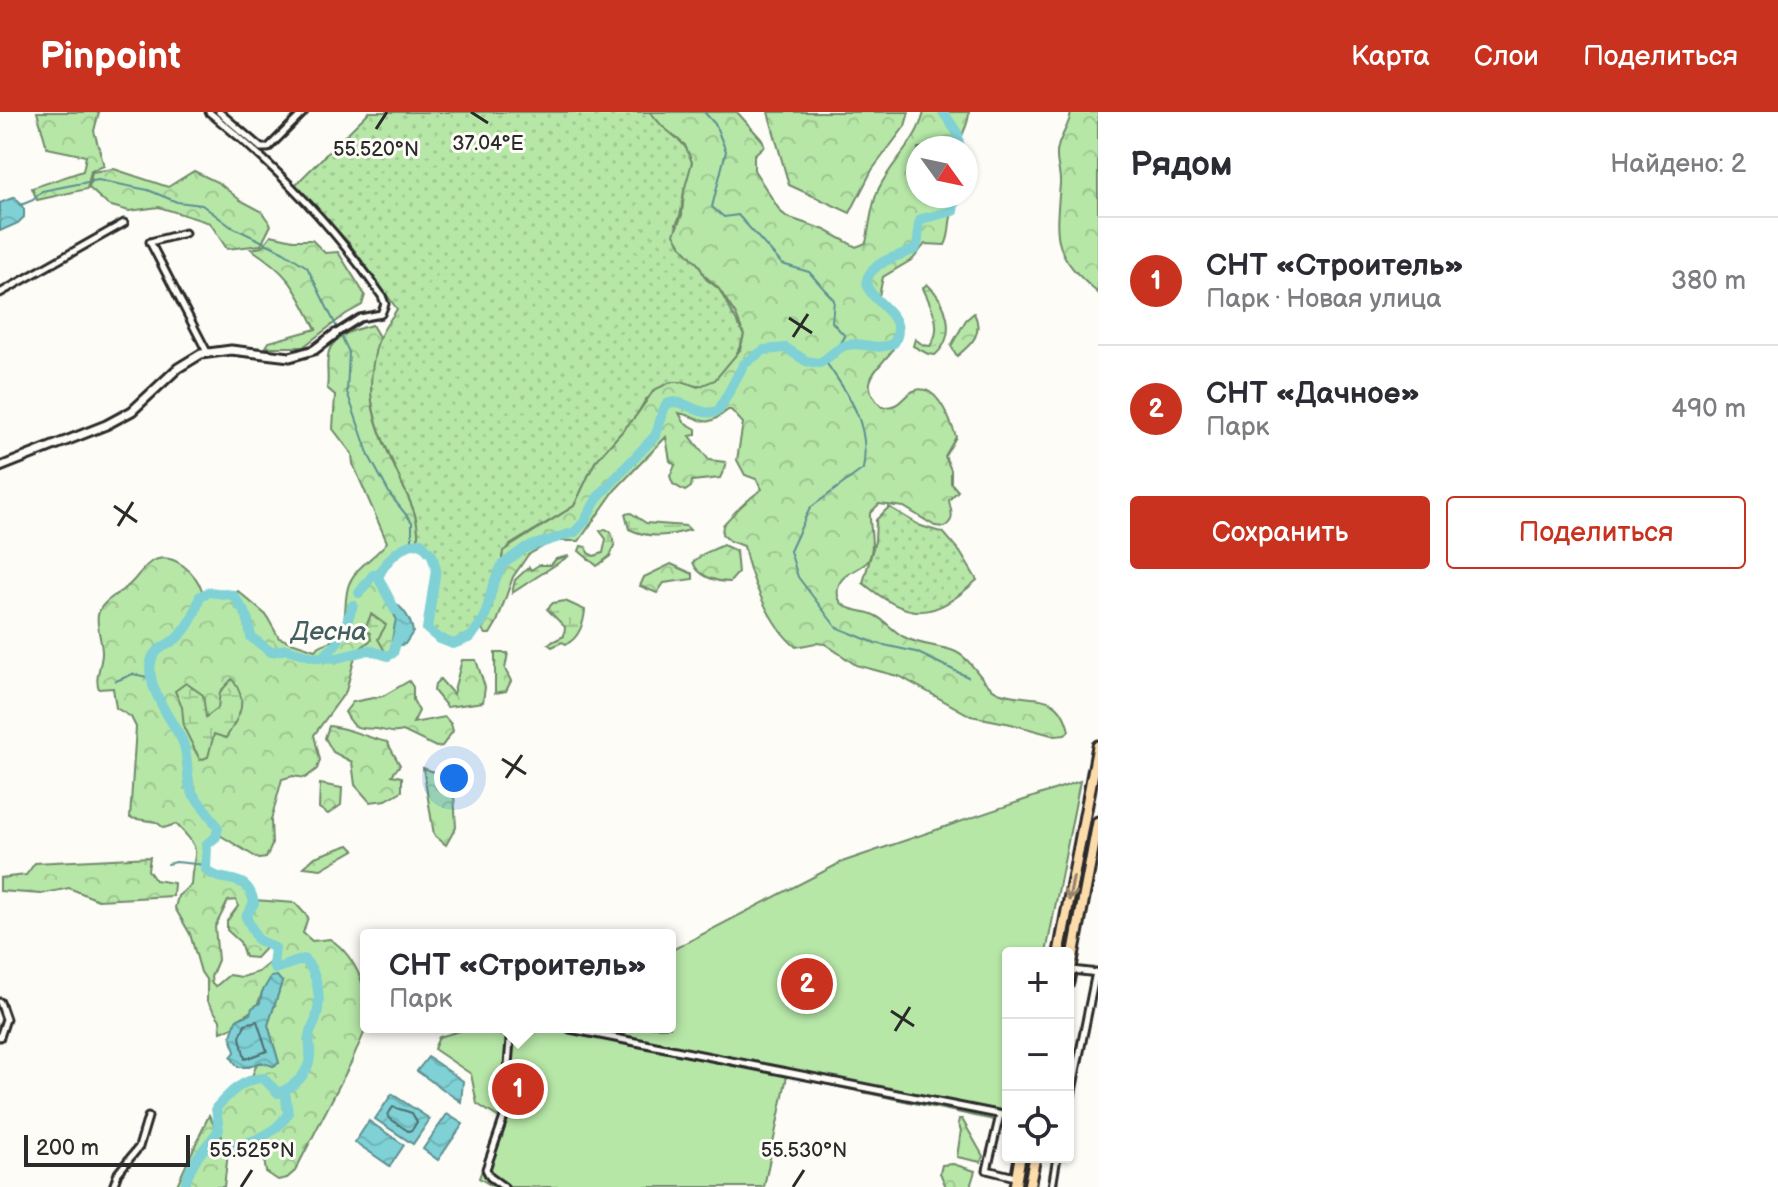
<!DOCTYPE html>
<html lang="ru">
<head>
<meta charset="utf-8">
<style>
  :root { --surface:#fff; --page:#f7f7f7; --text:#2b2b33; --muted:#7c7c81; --line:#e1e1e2; --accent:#c8321e }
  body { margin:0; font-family:"Balsamiq Sans",sans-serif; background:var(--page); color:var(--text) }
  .controls { position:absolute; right:24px; bottom:24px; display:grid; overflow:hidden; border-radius:8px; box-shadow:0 2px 6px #0004 }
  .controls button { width:72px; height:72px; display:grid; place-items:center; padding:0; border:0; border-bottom:2px solid var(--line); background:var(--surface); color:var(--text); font:40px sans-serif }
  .compass { position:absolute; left:906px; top:24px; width:72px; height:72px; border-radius:50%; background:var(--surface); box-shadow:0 2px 6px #0004; rotate:123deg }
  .scale { position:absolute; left:24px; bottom:20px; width:166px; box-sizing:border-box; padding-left:8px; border:4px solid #2b2b2b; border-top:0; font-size:22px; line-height:28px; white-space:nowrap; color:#2b2b2b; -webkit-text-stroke:6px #fdfcf7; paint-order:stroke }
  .you { position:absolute; left:454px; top:666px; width:28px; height:28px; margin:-20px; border:6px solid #fff; border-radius:50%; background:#1a73e8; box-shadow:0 0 0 12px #1a73e833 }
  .badge { display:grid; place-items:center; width:52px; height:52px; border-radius:50%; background:var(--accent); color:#fff; font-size:26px; font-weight:700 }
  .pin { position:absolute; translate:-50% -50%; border:4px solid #fff; box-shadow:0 2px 8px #0006 }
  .popup { position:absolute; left:360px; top:817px; width:316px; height:104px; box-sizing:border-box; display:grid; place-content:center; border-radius:8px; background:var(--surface); filter:drop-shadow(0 2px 6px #0005); font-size:26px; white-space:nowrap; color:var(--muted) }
  .popup b { font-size:30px; color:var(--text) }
  .popup::after { content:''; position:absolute; left:50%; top:100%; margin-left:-16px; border:16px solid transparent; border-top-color:var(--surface) }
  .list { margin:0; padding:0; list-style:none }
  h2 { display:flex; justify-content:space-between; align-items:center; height:104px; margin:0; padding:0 32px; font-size:34px }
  h2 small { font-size:26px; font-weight:400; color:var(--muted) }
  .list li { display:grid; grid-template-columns:52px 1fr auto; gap:24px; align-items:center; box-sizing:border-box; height:128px; padding:0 32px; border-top:2px solid var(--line) }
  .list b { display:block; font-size:30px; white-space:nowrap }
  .list p { margin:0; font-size:26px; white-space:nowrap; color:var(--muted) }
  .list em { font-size:26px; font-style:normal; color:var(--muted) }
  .actions { display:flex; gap:16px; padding:24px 32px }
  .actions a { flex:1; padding:18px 0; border:2px solid var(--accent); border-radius:8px; text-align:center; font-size:28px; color:var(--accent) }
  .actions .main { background:var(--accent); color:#fff }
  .icon { flex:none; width:44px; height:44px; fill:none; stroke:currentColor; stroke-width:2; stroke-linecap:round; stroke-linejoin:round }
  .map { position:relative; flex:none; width:1098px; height:1075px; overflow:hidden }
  header { display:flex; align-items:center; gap:48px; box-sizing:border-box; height:112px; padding:0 40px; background:var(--accent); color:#fff }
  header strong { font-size:38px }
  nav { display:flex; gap:44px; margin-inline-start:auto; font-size:28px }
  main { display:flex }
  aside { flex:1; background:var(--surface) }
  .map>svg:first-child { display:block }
  .grass { fill:url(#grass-dots); stroke:#708969; stroke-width:2 }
  .forest { fill:url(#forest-crowns); stroke:#708969; stroke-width:2; fill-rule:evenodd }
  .wetland { fill:url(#wetland-marsh); stroke:#708969; stroke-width:2 }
  .garden { fill:#b6e7a7; stroke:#708969; stroke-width:2 }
  .water { fill:url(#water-waves); stroke:#5d8f91; stroke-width:2 }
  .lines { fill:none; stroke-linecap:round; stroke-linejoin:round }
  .shore { stroke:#4d6d6f; stroke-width:2 }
  .stream { stroke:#5d8f91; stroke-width:2 }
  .river { stroke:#7fd1d5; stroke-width:10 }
  .minor-casing { stroke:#2b2b2b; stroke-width:11 }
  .tertiary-casing { stroke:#2b2b2b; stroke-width:13 }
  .trunk-casing { stroke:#2b2b2b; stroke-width:15 }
  .minor { stroke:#fdfcf7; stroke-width:5 }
  .tertiary { stroke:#fdfcf7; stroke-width:7 }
  .trunk { stroke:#fddcac; stroke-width:9 }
  .oneway { stroke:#94846c }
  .ticks { fill:none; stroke:#2b2b2b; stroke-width:3 }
  .labels { text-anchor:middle; stroke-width:6; stroke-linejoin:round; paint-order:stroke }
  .water-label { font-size:26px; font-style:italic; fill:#445d5e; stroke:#fdfcf7 }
  .ticks-label { font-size:20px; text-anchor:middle; fill:#2b2b2b; stroke:#fdfcf7; stroke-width:6; stroke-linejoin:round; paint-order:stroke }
</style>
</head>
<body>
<header>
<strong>Pinpoint</strong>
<nav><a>Карта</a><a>Слои</a><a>Поделиться</a></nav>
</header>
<main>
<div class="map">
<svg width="1098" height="1075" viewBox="0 0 1098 1075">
  <defs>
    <pattern id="grass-dots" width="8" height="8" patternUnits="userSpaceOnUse" patternTransform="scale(2)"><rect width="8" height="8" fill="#b6e7a7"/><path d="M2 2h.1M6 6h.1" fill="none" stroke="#9dc690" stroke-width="1.8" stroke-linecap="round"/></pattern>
    <pattern id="forest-crowns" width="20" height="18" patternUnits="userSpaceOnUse" patternTransform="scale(2)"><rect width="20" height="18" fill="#b6e7a7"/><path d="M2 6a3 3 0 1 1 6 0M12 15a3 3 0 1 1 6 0" fill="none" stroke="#9dc690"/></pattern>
    <pattern id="wetland-marsh" width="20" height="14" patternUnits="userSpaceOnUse" patternTransform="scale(2)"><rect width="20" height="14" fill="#b6e7a7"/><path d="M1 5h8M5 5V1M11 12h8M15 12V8" fill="none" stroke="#9dc690"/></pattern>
    <pattern id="water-waves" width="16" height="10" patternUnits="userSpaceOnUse" patternTransform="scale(2)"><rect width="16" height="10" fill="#7fd1d5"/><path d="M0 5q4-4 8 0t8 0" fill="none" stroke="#6eb4b7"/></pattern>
  </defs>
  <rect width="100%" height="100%" fill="#fdfcf7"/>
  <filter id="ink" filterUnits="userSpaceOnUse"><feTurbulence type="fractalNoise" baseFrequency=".0125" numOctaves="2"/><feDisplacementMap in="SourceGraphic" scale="16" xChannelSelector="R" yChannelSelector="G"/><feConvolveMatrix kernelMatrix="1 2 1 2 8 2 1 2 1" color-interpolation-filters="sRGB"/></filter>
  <g filter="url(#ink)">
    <g class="grass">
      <path d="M369 0H650C665 18 696 34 692 59 691 65 687 70 685 76 681 89 684 100 676 112L681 134 699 153 706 167 719 177 744 223C739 241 720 276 697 274 693 274 689 272 684 270L646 287 636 304 595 350 574 394 510 433 502 444V453L493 473 485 505 471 525 453 532 435 524 427 517C423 493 454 444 418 430 419 406 412 394 402 372 381 323 358 283 378 229 382 218 391 207 397 197L349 131 294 74Z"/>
      <path d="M889 395 921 414 944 421 960 440 977 468C932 509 910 509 863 471L875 429 876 408Z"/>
    </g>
    <g class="forest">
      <path d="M37 0H99L94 19 104 54 91 59 87 77 37 88 32 76 83 59 86 44 47 36Z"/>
      <path d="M650 0H737L763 29 764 34 754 43V58L780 99 787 105 825 118 856 135 866 131C870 113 871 92 879 76 893 48 917 30 924 0H969C969 14 960 22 959 36H918V84L950 86 955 95C947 106 952 121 945 133L925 132 913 147 883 165 879 184 875 187 896 208 898 222 892 233 893 238C877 258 856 271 882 295 903 296 901 283 916 278 937 272 951 310 956 325L945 344 951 358V371L958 379 949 388C950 399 957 407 944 415L935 414 904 395 879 392 870 401C869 414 876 437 868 449 861 459 834 461 838 484 842 501 864 497 874 503 885 508 893 519 904 525 919 533 935 533 951 538 974 545 982 576 1001 581 1033 591 1059 576 1069 619L1065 623 1055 624 1011 612 971 604 901 565 856 553 825 532 816 531 796 535C770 514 750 466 744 434L730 429 722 422 723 413C735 399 746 389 762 377L756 367 745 363 737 348 743 311 731 298H728C702 319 705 306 679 301L684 310 696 317V323L690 324 709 348 725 350 726 353 720 366 692 369 691 375 685 379 673 372 670 364 675 353 670 349 666 325 615 378 579 429H553L528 443 513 465 497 510 490 522H486L482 517 492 496 493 473 501 461 503 439 574 394 595 350 636 304 654 278 671 270H684L698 275 715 268 740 238 744 223 736 203 719 177 704 163 699 153 681 134 674 122 682 103 684 79 692 50 685 33 662 14Z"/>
      <path d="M768 0H909L905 14 872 58 850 101 789 73Z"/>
      <path d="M1071 0H1098V181C1052 142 1055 128 1060 72 1061 59 1054 48 1058 35 1061 23 1070 12 1071 0Z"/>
      <path d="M114 57 168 75 194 59 219 71 240 88 261 99 271 113 261 133 227 137 210 111 159 95 129 99 108 93 89 76 92 60Z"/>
      <path d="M271 123 293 128H312L325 141 338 140 365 183 362 193 346 202 303 235H266L269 230 316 217C295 176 291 163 251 137L262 135Z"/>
      <path d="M974 201C984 221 972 232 957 244L951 234 966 208Z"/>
      <path d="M372 213 379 225C360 290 377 314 402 372 412 394 419 406 418 430L400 438 378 465 401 508 397 532 393 541 388 544 369 538 356 541 346 579 314 623 320 648 317 657 305 666 293 664 282 667 271 708 272 733 266 746 259 747 218 722 207 732 205 742 208 761C227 773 243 761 254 788L295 791 308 805 303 821 312 829 330 827C356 844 373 884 366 915 363 927 355 938 352 949L295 1059 287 1066 278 1068 266 1060 263 1041 255 1035C247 1035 241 1038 235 1038 220 1037 218 1007 216 996L228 983 251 967 257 951H269L273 954 279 951 268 913 282 870 262 880C258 897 250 900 237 908L236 914 221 920 220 908 207 889V869L201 860 190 822 175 796 178 784 191 773C192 737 206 742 176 712L164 716 156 710 130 706 136 615 131 605 116 596 113 576 99 577C94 566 102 553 102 541 102 528 96 515 98 503 101 489 120 481 129 473 137 466 143 455 151 450 172 437 198 462 203 481L233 483 238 479 266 503 279 526 315 538C322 529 334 532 340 522 348 509 343 487 349 472 356 454 376 445 387 430L353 352 352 342 333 317 335 283 327 276C329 265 326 255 328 244 330 224 356 217 372 213ZM236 788 238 794 227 809V818L240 830 245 845 256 846 269 832 275 836 274 847 258 860 242 865 229 863 216 874 212 872 211 865 218 848 215 815 228 789Z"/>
      <path d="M723 433 736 439 738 461 730 470C716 470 697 464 693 450L703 442Z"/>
      <path d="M671 452 693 462V467L664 471 657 481 640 474 644 465Z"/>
      <path d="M495 541H508L505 557 511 569 506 579 495 581Z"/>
      <path d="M462 548H476L485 575 483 590 447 595 434 579 435 572 440 567 453 582Z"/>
      <path d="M409 569 413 575V588L419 599 413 611 445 605 451 612 453 619 442 634 436 635 403 619C392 622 388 619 377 617 357 615 356 620 345 600L353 590 383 584Z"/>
      <path d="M329 614C350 616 367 626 387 630L400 653 392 663 402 665V679L386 688 370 690 355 673 352 650 333 640 325 626Z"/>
      <path d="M423 656 437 661 454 682 456 715 446 733 434 723Z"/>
      <path d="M320 672 342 676 341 693 328 702 319 696Z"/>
      <path d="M349 733 354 738 321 757 304 755 315 745Z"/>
      <path d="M150 745 148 758 155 768 174 771 173 784 98 788 69 776 41 782 0 779V766L26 763 35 751Z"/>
      <path d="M209 1003 228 1041 224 1075H176Z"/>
      <path d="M959 1007H962L983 1044 981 1050 957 1045 961 1018 958 1012Z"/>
      <path d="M953 1052 975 1059 970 1075H946L940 1061 942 1053Z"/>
    </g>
    <g class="wetland">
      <path d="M927 172C947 190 958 223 935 243L928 242 913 234 915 227 923 233 930 234C944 215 931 195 923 176Z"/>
      <path d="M631 401 646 411 686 414 690 418C669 424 649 427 629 417L625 402Z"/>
      <path d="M605 417 611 420 615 433 610 444 597 454 579 439 581 434 586 435 588 441 594 444 603 441 606 427 600 419Z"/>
      <path d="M569 444 512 481 515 468 529 455 531 458 539 453H551L556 447Z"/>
      <path d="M565 489 585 498C584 510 579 527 566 532L562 530 552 535 548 532 564 524 565 515 547 497 553 491Z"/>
      <path d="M371 502 386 513 378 527 386 541 374 536 358 538 371 528 370 521 365 518Z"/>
      <path d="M232 567C250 590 239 605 226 626L214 622 208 645 200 648 184 616 182 595 175 579 186 571 203 583 206 605 218 596 220 580Z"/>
    </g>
    <path class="garden" d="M1080 669 1046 841H1008V1011L787 964 764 1075H494L479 1066 501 1007 477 992 471 962 434 937 439 925 473 915H670V839L842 750Z"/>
    <g class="water">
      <path d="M15 85 24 97V105L18 111 0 119V91Z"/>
      <path d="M391 489C403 495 411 507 413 520L405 532 396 534 392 528 396 506 389 493Z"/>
      <path d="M277 864 282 870 268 913 279 951 273 954 261 950 249 955H238L231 945 235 940 231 924 236 908 250 902 252 896 260 891 262 880 271 865Z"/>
      <path d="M428 945 463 969 461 990 417 959Z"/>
      <path d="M392 982 430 1007 413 1032 375 1007Z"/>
      <path d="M447 1002 463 1012 438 1048 423 1037Z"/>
      <path d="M369 1009 404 1033 390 1054 355 1030Z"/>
    </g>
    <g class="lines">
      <g class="shore">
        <path d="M257 909 267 939 245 947 240 925 245 912Z"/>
        <path d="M393 995 412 1001 417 1010 412 1018 408 1019 389 1006 388 1002Z"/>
      </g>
      <g class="stream">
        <path d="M704 0 715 12 726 39 712 95 724 105 738 103 782 152 809 160 834 188 832 210 845 224 837 238"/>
        <path d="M21 93 33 88 42 79 98 68 148 78 177 90 202 93 230 114 284 140 307 155 349 240 347 280 369 344 391 384 412 410V431"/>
        <path d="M825 249C849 283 871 313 863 357L810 396 790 439 798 465 836 515 875 531 916 540 968 565"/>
        <path d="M116 569 133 562 152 566"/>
        <path d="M168 752 176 750 206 753"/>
      </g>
      <g class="river">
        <path d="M943 0 958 22 959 36"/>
        <path d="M359 481 373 463 380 461"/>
        <path d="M395 498 378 465C386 448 402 431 421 431L432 443 436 457 427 517 438 526 453 532 471 525 485 505 493 473 502 453 525 436 575 420 584 410 598 385 655 324C661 313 659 302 667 292 685 284 699 308 719 298L744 252 764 238 786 236 806 249 819 251C829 247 835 236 847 233 864 229 875 240 894 231 915 196 843 184 875 156 885 146 903 143 915 137 922 127 915 116 921 107L953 99 954 92 947 84"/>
        <path d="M324 544C343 529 345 514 353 493"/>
        <path d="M209 1031C238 1038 272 1027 288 1002L285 979"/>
        <path d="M185 1075C189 1050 205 1037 219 1018L216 996C229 982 242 967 263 966L278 981C294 975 309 962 310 944 311 938 309 931 309 925 310 919 314 913 316 907 322 887 318 861 304 847L275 857 273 853 275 836 258 828 246 805 254 791C247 758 224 774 206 758L207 732 216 725 218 716C211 703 201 693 193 682 185 671 190 643 182 628 171 607 141 569 153 544 159 534 169 533 177 526 190 515 196 500 200 484L209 480 233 483 247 504 251 525 271 540 286 537 314 545 337 546 369 538 388 544 393 541 399 521"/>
      </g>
      <defs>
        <g id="minor">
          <path d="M209 0C275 53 334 115 382 184L385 192 381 202 360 206 335 222"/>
          <path d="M219 0 261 36H268L304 0"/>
          <path d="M185 121 150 130 207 240"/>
          <path d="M0 181 124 111"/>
          <path d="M1072 858 1098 861"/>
          <path d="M0 890 6 907 0 925"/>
          <path d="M570 917 1008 1004"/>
          <path d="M1068 999 1096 860"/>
          <path d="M1000 1003 987 1058 1015 1065"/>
          <path d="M113 1075 118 1061 139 1035 148 1005"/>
          <path d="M504 1075 490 1065 486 1057 504 1005 511 915"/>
          <path d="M1052 1075 1057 1045"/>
        </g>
        <path id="tertiary" d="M0 355 106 313 132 299 178 256 201 242 231 238 290 245 314 238 335 222"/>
        <g id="trunk">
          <path d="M1059 841 1098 634"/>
          <path d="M1068 871 1098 710"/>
          <path d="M1015 1075 1020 1045"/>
          <path d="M1029 1075 1035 1045"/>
        </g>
      </defs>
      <use href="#minor" class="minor-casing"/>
      <use href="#tertiary" class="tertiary-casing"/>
      <use href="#trunk" class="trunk-casing"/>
      <use href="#minor" class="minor"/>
      <use href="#tertiary" class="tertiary"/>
      <use href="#trunk" class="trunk"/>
    </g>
    <defs><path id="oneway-shaft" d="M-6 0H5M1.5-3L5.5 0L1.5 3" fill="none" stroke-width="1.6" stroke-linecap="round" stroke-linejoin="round" transform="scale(2)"/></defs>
    <use class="oneway" href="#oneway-shaft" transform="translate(1071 777) rotate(101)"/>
  </g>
  <path class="ticks" d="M471 0 488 11M376 17 387 0M789 206 812 221M793 225 808 202M114 394 137 410M118 414 133 390M502 647 526 662M506 666 522 643M891 899 914 914M895 919 910 895M241 1075 252 1058M793 1075 804 1058"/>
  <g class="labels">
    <g class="water-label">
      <text x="329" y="528">Десна</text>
    </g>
  </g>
  <g class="ticks-label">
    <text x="488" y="38">37.04°E</text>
    <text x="376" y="44">55.520°N</text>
    <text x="252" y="1045">55.525°N</text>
    <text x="804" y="1045">55.530°N</text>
  </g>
</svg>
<div class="controls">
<button>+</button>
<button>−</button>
<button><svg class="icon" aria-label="locate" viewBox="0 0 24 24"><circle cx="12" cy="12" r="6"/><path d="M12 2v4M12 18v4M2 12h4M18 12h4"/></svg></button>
</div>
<svg class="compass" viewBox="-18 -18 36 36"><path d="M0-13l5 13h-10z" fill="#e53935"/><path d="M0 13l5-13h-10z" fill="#7c7c81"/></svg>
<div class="scale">200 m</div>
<div class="you"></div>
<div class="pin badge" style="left:518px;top:977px">1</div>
<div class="popup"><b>СНТ «Строитель»</b>Парк</div>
<div class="pin badge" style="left:807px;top:872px">2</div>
</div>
<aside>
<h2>Рядом<small>Найдено: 2</small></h2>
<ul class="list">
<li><span class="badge">1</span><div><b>СНТ «Строитель»</b><p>Парк · Новая улица</p></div><em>380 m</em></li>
<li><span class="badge">2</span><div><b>СНТ «Дачное»</b><p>Парк</p></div><em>490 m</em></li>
</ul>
<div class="actions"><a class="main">Сохранить</a><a>Поделиться</a></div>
</aside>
</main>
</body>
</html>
